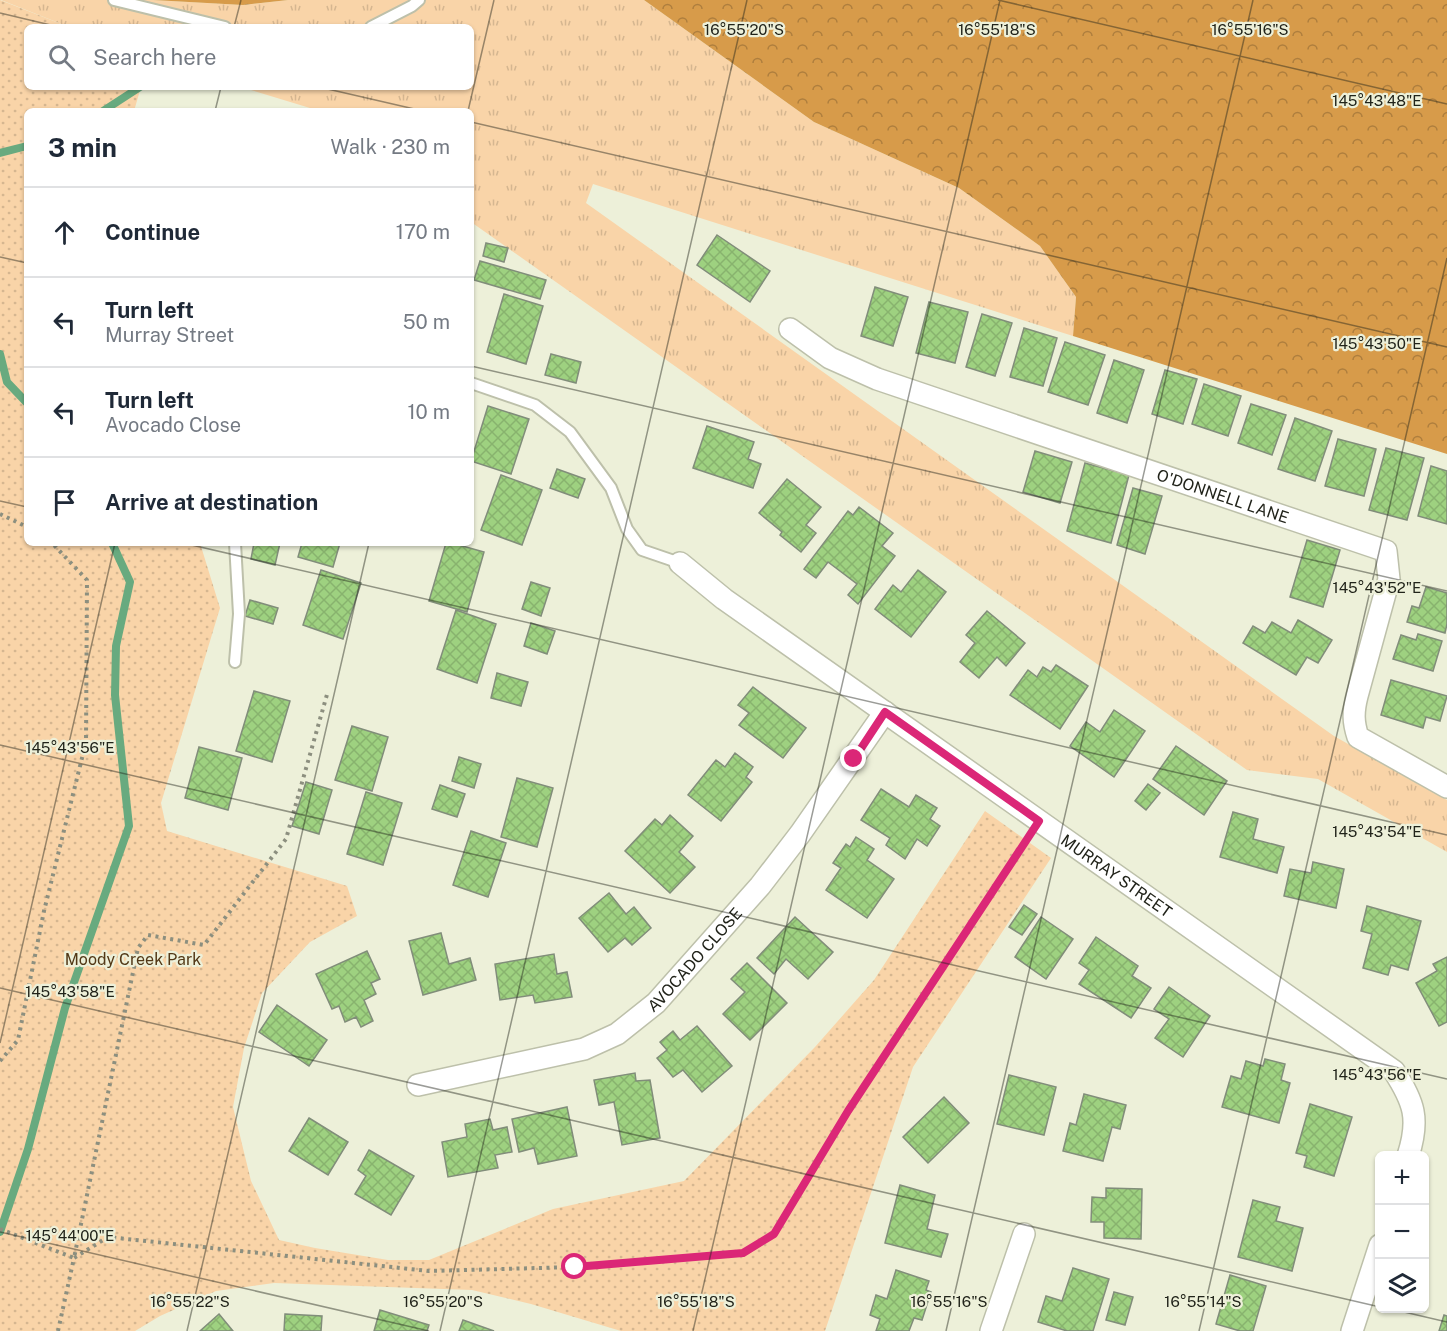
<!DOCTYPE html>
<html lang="en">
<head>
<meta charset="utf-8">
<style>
  :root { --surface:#fff; --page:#f2f2f3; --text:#1f2937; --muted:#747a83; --line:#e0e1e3 }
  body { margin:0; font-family:"Public Sans",sans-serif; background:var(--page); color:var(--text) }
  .controls { position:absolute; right:18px; bottom:18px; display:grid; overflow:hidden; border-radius:9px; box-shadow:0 2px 4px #0004 }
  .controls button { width:54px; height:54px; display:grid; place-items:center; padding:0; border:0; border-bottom:2px solid var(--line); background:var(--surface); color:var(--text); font:30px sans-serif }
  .stop { position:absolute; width:18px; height:18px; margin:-14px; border:4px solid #db2777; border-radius:50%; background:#fff }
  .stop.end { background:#db2777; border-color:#fff; box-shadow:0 2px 6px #0008 }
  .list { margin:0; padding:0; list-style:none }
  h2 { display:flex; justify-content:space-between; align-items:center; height:78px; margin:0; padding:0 24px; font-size:26px }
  h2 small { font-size:20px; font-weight:400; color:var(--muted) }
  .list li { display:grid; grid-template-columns:39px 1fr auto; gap:18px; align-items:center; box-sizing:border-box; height:90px; padding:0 24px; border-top:2px solid var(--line) }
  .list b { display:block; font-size:22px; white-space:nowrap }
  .list p { margin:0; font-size:20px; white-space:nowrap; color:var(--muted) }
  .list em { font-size:20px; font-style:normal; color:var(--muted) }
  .icon { flex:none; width:33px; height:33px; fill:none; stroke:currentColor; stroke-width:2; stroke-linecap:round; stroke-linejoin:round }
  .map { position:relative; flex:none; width:1447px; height:1331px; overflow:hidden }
  .search { position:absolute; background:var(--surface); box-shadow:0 2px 4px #0004; left:24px; top:24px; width:450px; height:66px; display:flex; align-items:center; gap:15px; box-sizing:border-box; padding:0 21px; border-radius:9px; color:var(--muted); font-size:22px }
  .panel { position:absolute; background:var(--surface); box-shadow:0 2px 4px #0004; left:24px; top:108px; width:450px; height:438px; border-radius:9px }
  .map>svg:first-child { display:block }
  .grass { fill:url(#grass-tufts) }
  .forest { fill:url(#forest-crowns) }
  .park { fill:url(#park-dots) }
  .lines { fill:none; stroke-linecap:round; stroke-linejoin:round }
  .stream { stroke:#68aa7f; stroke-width:8 }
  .building { fill:url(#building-cross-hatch); stroke:#818d7a; stroke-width:1.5 }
  .lane-casing { stroke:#bdc0aa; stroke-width:14 }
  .street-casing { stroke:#bdc0aa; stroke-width:24 }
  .path { stroke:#8c8f7f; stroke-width:4; stroke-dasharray:3 4.5; stroke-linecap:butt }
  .lane { stroke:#fff; stroke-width:10 }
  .street { stroke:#fff; stroke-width:21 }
  .route { stroke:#db2777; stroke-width:8 }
  .ticks { fill:none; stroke:#21231a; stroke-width:1.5; stroke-opacity:0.45 }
  .labels { text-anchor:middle; stroke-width:4.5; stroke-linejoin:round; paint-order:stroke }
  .street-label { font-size:16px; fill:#21231a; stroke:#edf0d9 }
  .park-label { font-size:16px; fill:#523816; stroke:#edf0d9 }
  .ticks-label { font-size:15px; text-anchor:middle; fill:#21231a; stroke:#edf0d9; stroke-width:4.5; stroke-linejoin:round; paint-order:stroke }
</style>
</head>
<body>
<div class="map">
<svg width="1447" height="1331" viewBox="0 0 1447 1331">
  <defs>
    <pattern id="grass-tufts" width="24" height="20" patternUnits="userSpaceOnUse" patternTransform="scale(1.5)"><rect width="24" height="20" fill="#f9d4a8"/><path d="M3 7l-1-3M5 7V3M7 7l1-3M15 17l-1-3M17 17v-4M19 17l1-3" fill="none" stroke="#d5b690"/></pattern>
    <pattern id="forest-crowns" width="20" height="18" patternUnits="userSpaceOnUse" patternTransform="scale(1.5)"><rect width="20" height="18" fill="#d79b4a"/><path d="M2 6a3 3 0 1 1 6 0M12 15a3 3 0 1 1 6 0" fill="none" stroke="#ae7e3d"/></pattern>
    <pattern id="park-dots" width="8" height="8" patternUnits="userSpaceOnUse" patternTransform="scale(1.5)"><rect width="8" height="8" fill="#f9d4a8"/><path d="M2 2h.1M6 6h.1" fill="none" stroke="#d5b690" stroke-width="1.8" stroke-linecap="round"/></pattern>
    <pattern id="building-cross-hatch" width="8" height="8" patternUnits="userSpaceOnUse" patternTransform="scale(1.5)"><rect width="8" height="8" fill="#9ed180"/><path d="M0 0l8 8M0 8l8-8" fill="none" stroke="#88b36e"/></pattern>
  </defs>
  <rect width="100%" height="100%" fill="#edf0d9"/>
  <path class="grass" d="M1 0H153L243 5 288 0H644L814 122 959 188 1040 246 1076 297 1073 336 593 184 586 203 1334 736 1447 800V852L1318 779 1247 770 471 222V111H314L310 108 241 87H471V27H69Z"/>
  <g class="forest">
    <path d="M153 0H288L243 5Z"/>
    <path d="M644 0H1447V454L1073 336 1076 297 1040 246 959 188 814 122Z"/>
  </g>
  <path class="park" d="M0 0 69 27H27V87H141L134 111H27V543H200L220 608 161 803 167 831 347 886 357 916 310 942 262 993 244 1048 233 1107 251 1181 279 1240 315 1248 388 1260H429L553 1209 684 1181 815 1047 874 980 985 811 1051 858 913 1067 825 1331H621L531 1304 472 1290 274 1283 216 1291 160 1316 135 1331H0Z"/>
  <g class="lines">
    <g class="stream">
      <path d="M103 111 140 87"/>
      <path d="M0 153 27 146"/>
      <path d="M0 354 7 382 27 403"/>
      <path d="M0 1232 28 1149 65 1008 129 826 115 695 116 646 130 582 112 543"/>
    </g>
  </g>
  <g class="building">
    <path d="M717 235 770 271 750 302 697 265Z"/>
    <path d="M486 243 508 248 504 262 483 256Z"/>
    <path d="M480 261 546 280 540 299 474 280Z"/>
    <path d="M875 287 908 297 893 346 861 336Z"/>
    <path d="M504 294 543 306 526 364 487 352Z"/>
    <path d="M929 302 968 312 955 363 916 353Z"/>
    <path d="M982 314 1012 323 995 376 966 367Z"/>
    <path d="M1024 328 1057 338 1043 386 1010 377Z"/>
    <path d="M1065 342 1105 355 1088 405 1048 392Z"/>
    <path d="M551 354 581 362 576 383 545 375Z"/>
    <path d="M1114 360 1144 370 1127 423 1097 413Z"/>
    <path d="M1165 370 1197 379 1183 424 1152 414Z"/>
    <path d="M1204 384 1241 396 1228 436 1192 424Z"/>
    <path d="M1251 404 1286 415 1272 455 1238 443Z"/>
    <path d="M488 406 529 419 511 474 471 461Z"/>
    <path d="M1295 418 1332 431 1315 481 1278 469Z"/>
    <path d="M707 426 754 442 748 459 761 464 753 488 693 468Z"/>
    <path d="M1338 439 1376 449 1364 496 1325 486Z"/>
    <path d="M1386 448 1424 458 1407 520 1369 510Z"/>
    <path d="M1035 451 1072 462 1060 503 1023 492Z"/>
    <path d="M1085 463 1129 475 1111 543 1067 531Z"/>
    <path d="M1431 466 1447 471V524L1418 516Z"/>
    <path d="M557 469 585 479 578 498 550 488Z"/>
    <path d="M501 475 542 490 522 545 481 530Z"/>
    <path d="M787 479 821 507 806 525 816 533 801 552 780 535 782 532 759 513Z"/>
    <path d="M1133 488 1162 496 1145 554 1117 545Z"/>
    <path d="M859 507 893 533 882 546 895 556 858 604 848 595 857 584 828 562 816 578 804 569 848 511 853 515Z"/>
    <path d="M1307 540 1340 550 1323 607 1290 597Z"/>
    <path d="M254 543H280L275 565 251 559Z"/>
    <path d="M302 543H340L333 567 298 557Z"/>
    <path d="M446 543H452L484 552 467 612 429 601Z"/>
    <path d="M321 570 361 583 343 639 303 625Z"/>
    <path d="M918 570 946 592 911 637 875 609 893 585 901 592Z"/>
    <path d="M531 582 550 588 541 616 522 609Z"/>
    <path d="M1426 587 1447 593V624L1445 633 1407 622 1412 606 1419 608Z"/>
    <path d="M250 600 278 608 273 624 245 616Z"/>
    <path d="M456 610 496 624 477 683 437 669Z"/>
    <path d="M987 611 1025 643 1006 666 997 657 979 678 960 662 975 643 966 635Z"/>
    <path d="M1298 620 1332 640 1318 663 1307 657 1296 675 1243 643 1253 626 1265 633 1272 622 1291 633Z"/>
    <path d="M531 623 555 631 547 654 524 646Z"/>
    <path d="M1418 634 1442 641 1433 671 1393 659 1401 635 1416 640Z"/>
    <path d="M1056 665 1088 686 1060 729 1010 695 1028 670 1037 677 1043 667 1051 672Z"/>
    <path d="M497 673 528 682 521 706 491 698Z"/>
    <path d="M1391 680 1447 696 1440 721 1426 717 1423 728 1381 715Z"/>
    <path d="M753 687 806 728 783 758 739 725 749 713 738 705Z"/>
    <path d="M254 691 290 701 272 762 236 751Z"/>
    <path d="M1114 710 1145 731 1114 777 1070 746 1086 722 1100 732Z"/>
    <path d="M352 726 388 737 372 791 335 780Z"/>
    <path d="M1176 746 1227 781 1204 815 1153 779Z"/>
    <path d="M199 747 242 758 228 810 185 798Z"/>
    <path d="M735 753 753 767 746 777 752 782 721 821 688 795 716 760 725 767Z"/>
    <path d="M459 757 481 764 474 788 452 781Z"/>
    <path d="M517 778 553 788 537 847 501 837Z"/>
    <path d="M306 782 332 790 319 834 292 826Z"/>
    <path d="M1148 784 1160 793 1146 810 1135 801Z"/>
    <path d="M440 785 465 794 457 817 432 809Z"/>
    <path d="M881 789 909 807 916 795 937 808 930 819 940 826 927 846 917 839 905 859 886 845 890 838 861 820Z"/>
    <path d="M366 792 402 803 383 865 347 854Z"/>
    <path d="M1233 812 1258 819 1253 839 1284 847 1277 873 1220 857Z"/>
    <path d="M670 815 693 836 679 852 695 867 670 893 625 851 655 819 662 825Z"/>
    <path d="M471 831 506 843 488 897 453 885Z"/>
    <path d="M856 837 874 849 867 860 894 879 867 918 826 890 841 868 833 863 846 844 850 847Z"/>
    <path d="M1313 862 1344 869 1336 908 1284 896 1290 869 1311 873Z"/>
    <path d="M609 893 626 914 634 907 651 928 632 945 625 938 608 952 579 918Z"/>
    <path d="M1024 905 1037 914 1022 935 1009 927Z"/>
    <path d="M1367 906 1421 921 1408 970 1391 965 1388 975 1363 968 1372 934 1361 931Z"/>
    <path d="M795 917 833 952 808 979 786 959 774 974 757 958Z"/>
    <path d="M1041 917 1073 939 1046 979 1015 957Z"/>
    <path d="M441 933 449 964 470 958 476 980 423 995 409 941Z"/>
    <path d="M1096 937 1138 966 1132 976 1151 988 1131 1018 1079 984 1089 970 1079 963Z"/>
    <path d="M367 951 380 979 371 983 376 994 364 1000 373 1021 361 1027 356 1017 345 1022 339 1006 332 1009 316 974Z"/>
    <path d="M554 954 557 974 567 972 572 997 535 1003 533 995 500 1000 495 964Z"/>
    <path d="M1447 957V1022L1439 1026 1416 983 1437 971 1433 964Z"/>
    <path d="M747 963 787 1003 750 1040 723 1014 745 992 731 979Z"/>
    <path d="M1169 987 1210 1016 1183 1057 1155 1038 1169 1019 1154 1009Z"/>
    <path d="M277 1005 327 1040 309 1066 259 1032Z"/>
    <path d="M697 1026 732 1066 702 1092 683 1070 673 1077 657 1058 667 1050 660 1042 673 1031 680 1040Z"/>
    <path d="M1265 1059 1285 1064 1281 1080 1290 1083 1279 1123 1222 1107 1231 1076 1241 1079 1246 1061 1263 1066Z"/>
    <path d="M635 1073 636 1081 650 1080 660 1138 622 1145 614 1102 599 1105 594 1080Z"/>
    <path d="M1009 1075 1056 1087 1044 1135 997 1124Z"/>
    <path d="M1084 1094 1126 1105 1120 1129 1112 1127 1103 1161 1063 1151 1070 1123 1076 1125Z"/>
    <path d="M944 1097 969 1123 928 1163 903 1137Z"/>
    <path d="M1310 1104 1352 1117 1334 1176 1304 1167 1307 1156 1296 1153Z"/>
    <path d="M567 1107 577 1156 538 1164 534 1148 519 1152 512 1119Z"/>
    <path d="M309 1118 348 1142 328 1175 289 1151Z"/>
    <path d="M490 1119 493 1130 507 1127 512 1152 495 1155 498 1168 448 1177 442 1142 467 1137 465 1124Z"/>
    <path d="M369 1150 414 1176 391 1215 355 1194 366 1176 358 1170Z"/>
    <path d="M900 1185 935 1195 927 1229 948 1234 941 1257 885 1243Z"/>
    <path d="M1106 1188 1142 1189 1141 1239 1104 1238V1222H1091L1092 1197 1106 1198Z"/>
    <path d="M1253 1200 1280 1207 1276 1221 1303 1228 1292 1271 1238 1257Z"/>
    <path d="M1073 1268 1109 1279 1093 1331H1067L1038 1322 1046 1296 1062 1301Z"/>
    <path d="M896 1270 929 1281 926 1290 931 1292 922 1320 914 1318 909 1331H876L880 1319 870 1315 876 1295 887 1299Z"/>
    <path d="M1230 1275 1266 1286 1253 1331H1240L1216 1324Z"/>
    <path d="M1114 1292 1133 1297 1125 1325 1106 1320Z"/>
    <path d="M380 1310 429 1325 427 1331H374Z"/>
    <path d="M219 1314 233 1331H200Z"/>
    <path d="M285 1314 322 1316 321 1331H284Z"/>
    <path d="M1444 1315 1447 1316V1331H1439Z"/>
    <path d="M463 1320 494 1331H459Z"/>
  </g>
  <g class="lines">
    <defs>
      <g id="lane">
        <path d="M114 0 225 27"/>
        <path d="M371 27 412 6 419 0"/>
        <path d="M471 383 535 405 570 432 611 488 627 529 642 550 680 563"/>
        <path d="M235 543 239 614 235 662"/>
      </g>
      <g id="street">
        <path id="s1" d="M790 329 830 358 877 379 1386 551 1389 579 1357 696C1353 712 1353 722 1358 737L1447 787"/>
        <path id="s2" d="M680 563 724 599 1394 1071C1414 1102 1420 1119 1408 1156"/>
        <path id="s3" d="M418 1085 584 1049 617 1034 656 1003 760 886 800 834 885 712"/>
        <path d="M991 1331 1024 1234"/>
        <path d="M1352 1331 1380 1245"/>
      </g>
    </defs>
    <use href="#lane" class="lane-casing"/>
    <use href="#street" class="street-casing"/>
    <g class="path">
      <path d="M0 514 27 527"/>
      <path d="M0 1061 18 1040 44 911 86 742 87 580 52 543"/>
      <path d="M0 1229 74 1258 138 948 148 935 204 945 286 839 328 691"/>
      <path d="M58 1331 74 1258 108 1237 429 1271 575 1267 743 1253 774 1235 848 1111 1026 840"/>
    </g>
    <use href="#lane" class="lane"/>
    <use href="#street" class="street"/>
  </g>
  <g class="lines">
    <path class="route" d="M575 1267 743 1253 774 1234 848 1111 1039 821 885 712 854 759"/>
  </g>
  <path class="ticks" d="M998 0 1447 104M0 13 59 27M234 27 241 0M319 87 423 111M215 111 221 87M468 111 494 0M471 122 1447 347M0 257 27 263M471 366 1447 591M0 501 27 507M183 543 1447 835M0 745 1447 1079M0 988 1380 1307M0 1043 115 543M0 1232 429 1331M1387 1308 1447 1322M187 1331 369 543M440 1331 747 0M693 1331 1000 0M946 1331 1253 0M1199 1331 1447 258"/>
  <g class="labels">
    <g class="street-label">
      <text dy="6" stroke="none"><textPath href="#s1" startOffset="466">O'DONNELL LANE</textPath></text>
      <text dy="6" stroke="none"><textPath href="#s2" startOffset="537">MURRAY STREET</textPath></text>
      <text dy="6" stroke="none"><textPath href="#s3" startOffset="314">AVOCADO CLOSE</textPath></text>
    </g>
    <g class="park-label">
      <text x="133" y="965">Moody Creek Park</text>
    </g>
  </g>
  <g class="ticks-label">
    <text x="744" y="35">16°55'20"S</text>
    <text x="997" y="35">16°55'18"S</text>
    <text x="1250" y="35">16°55'16"S</text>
    <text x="1377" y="106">145°43'48"E</text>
    <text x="1377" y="349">145°43'50"E</text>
    <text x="1377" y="593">145°43'52"E</text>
    <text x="70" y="753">145°43'56"E</text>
    <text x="1377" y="837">145°43'54"E</text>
    <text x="70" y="997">145°43'58"E</text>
    <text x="1377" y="1080">145°43'56"E</text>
    <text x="70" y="1241">145°44'00"E</text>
    <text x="190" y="1307">16°55'22"S</text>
    <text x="443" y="1307">16°55'20"S</text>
    <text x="696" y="1307">16°55'18"S</text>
    <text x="949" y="1307">16°55'16"S</text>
    <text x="1203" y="1307">16°55'14"S</text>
  </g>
</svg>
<div class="controls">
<button>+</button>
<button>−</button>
<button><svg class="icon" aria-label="layers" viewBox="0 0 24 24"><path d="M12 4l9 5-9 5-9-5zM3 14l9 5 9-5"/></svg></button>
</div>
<div class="stop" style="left:575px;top:1267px"></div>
<div class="stop end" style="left:854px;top:759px"></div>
<div class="search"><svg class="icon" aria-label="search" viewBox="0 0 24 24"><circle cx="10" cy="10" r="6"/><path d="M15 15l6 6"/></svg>Search here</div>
<section class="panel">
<h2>3 min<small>Walk · 230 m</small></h2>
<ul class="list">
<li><svg class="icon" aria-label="ahead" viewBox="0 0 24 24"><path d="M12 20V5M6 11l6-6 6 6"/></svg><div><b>Continue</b></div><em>170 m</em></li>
<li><svg class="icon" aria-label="left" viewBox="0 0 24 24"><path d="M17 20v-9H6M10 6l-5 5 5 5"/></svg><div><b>Turn left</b><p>Murray Street</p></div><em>50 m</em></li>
<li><svg class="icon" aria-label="left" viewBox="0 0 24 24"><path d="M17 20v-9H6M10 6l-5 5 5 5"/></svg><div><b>Turn left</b><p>Avocado Close</p></div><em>10 m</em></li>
<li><svg class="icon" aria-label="arrive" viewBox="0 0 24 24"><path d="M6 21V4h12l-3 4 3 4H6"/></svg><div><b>Arrive at destination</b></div></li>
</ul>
</section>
</div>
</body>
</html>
